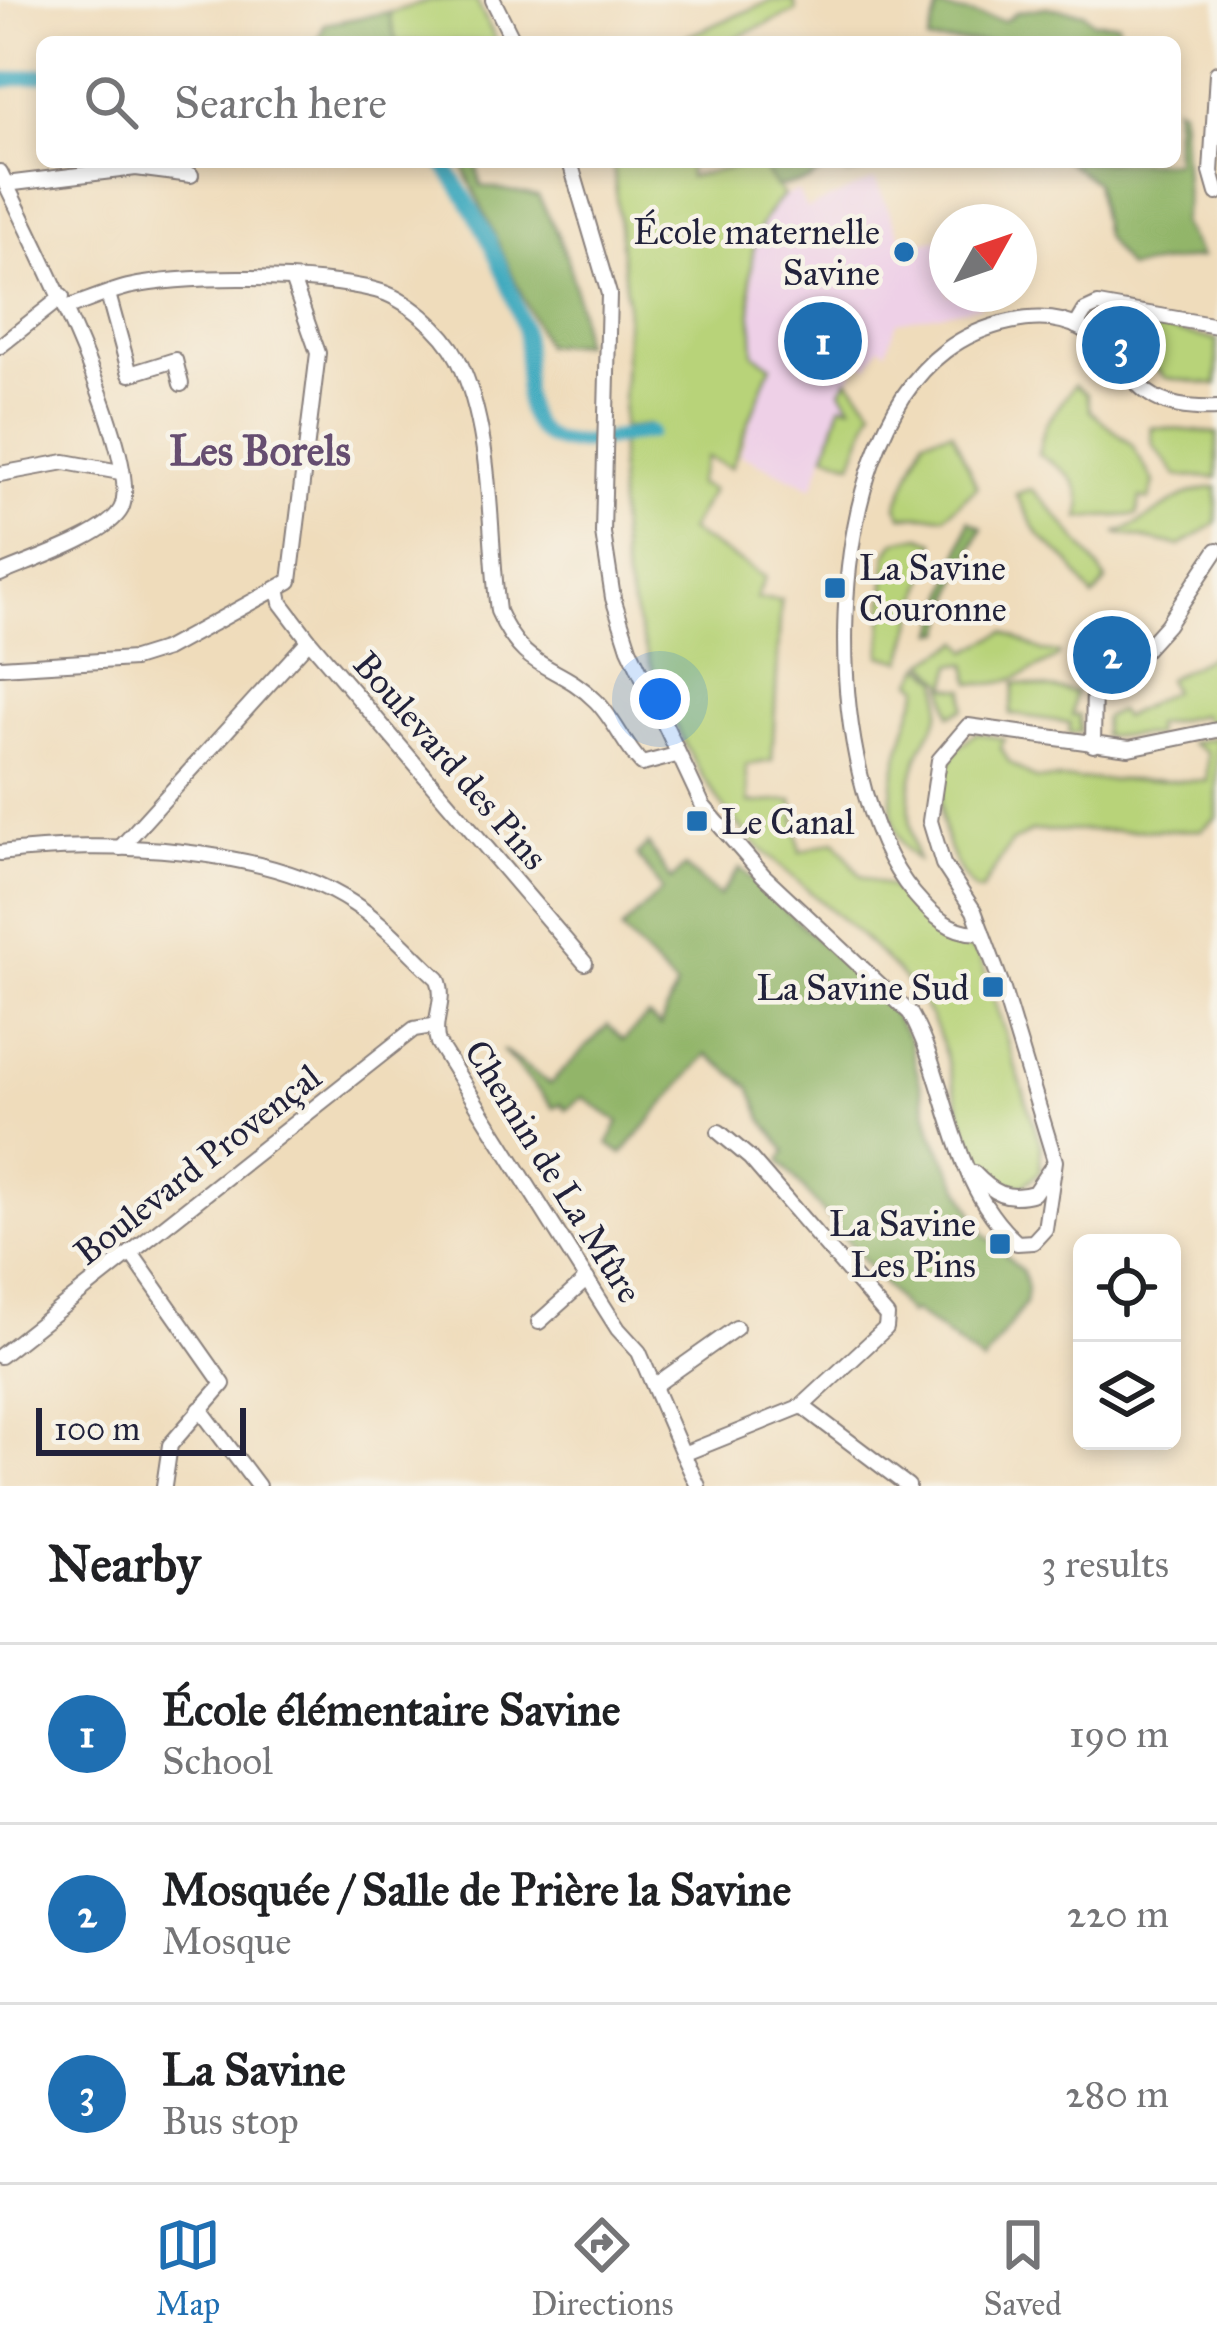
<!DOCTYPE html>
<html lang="en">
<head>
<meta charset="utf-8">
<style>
  :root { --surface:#fff; --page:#f6f6f6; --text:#202124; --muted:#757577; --line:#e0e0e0; --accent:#1f6fb2 }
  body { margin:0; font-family:"IM FELL Great Primer",serif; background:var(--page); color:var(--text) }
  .controls { position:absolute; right:36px; bottom:36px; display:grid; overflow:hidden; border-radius:18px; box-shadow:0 6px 18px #0003 }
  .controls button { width:108px; height:108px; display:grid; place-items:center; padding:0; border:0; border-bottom:3px solid var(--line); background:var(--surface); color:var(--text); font:60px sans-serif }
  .compass { position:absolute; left:929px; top:204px; width:108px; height:108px; border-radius:50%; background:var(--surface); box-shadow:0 6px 18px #0003; rotate:50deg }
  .scale { position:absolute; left:36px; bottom:30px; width:210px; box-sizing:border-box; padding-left:12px; border:6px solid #22223b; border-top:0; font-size:33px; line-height:42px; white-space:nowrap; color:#22223b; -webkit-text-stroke:9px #f7f3e8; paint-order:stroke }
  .you { position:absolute; left:660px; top:699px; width:42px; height:42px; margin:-30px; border:9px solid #fff; border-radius:50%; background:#1a73e8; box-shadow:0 0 0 18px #1a73e833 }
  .badge { display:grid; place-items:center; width:78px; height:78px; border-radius:50%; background:var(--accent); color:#fff; font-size:39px; font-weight:700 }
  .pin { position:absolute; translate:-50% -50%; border:6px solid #fff; box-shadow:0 3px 12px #0006 }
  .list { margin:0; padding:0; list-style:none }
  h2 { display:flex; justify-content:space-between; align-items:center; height:156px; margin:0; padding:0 48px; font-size:51px }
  h2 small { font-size:39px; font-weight:400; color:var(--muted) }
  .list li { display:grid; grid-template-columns:78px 1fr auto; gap:36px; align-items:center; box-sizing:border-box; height:180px; padding:0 48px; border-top:3px solid var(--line) }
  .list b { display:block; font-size:45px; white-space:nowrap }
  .list p { margin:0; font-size:39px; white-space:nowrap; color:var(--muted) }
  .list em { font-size:39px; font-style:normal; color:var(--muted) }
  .icon { flex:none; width:66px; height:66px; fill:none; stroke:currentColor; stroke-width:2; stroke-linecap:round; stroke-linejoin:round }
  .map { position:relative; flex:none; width:1217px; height:1486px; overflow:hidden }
  .search { position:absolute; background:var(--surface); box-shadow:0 6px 18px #0003; left:36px; right:36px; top:36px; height:132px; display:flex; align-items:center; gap:30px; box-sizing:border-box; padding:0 42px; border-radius:18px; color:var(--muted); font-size:45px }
  .sheet { height:696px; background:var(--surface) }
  nav { display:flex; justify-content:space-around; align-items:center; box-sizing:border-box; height:168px; border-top:3px solid var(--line); background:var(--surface); font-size:33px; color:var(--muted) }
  nav a { display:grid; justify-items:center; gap:6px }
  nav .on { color:var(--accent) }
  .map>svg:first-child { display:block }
  .built { fill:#eed0e7 }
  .green { fill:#b8d379; stroke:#6d7a5a; stroke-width:3 }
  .forest { fill:#92b569; stroke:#5a6c52; stroke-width:3 }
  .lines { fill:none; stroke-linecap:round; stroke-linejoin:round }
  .canal { stroke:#3ea9be; stroke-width:15 }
  .minor-casing { stroke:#887f7b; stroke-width:18 }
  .minor { stroke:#fff; stroke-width:14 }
  .poi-dot { fill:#1f6fb2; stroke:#f7f3e8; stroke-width:4.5 }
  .labels { text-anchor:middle; stroke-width:9; stroke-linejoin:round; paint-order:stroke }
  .poi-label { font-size:36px; fill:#22223b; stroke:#f7f3e8; text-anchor:end }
  .street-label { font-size:36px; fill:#22223b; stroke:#f7f3e8 }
  .quarter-label { font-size:42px; font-weight:bold; fill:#654d70; stroke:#f7f3e8 }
</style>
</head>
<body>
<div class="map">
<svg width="1217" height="1486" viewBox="0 0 1217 1486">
  <rect width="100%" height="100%" fill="#f7f3e8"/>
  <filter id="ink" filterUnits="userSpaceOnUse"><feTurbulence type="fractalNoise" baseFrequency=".00833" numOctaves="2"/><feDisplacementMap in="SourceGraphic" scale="24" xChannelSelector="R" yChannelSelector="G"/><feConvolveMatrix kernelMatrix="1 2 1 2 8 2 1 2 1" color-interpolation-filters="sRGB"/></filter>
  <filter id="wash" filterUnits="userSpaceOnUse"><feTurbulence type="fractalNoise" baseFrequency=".004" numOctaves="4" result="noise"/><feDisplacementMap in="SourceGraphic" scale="48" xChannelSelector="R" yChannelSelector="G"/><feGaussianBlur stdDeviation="2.7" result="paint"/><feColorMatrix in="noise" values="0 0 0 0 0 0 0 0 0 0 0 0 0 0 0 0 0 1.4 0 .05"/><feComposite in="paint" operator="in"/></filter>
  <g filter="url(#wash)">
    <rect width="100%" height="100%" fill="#efdcbb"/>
    <path class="built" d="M875 179 905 246 947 237V294H976L981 306 897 322 887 350 880 346 868 366 859 362 842 390 852 407 841 404 813 488 740 454 771 365 754 354 752 243 761 219 784 196 798 191 806 209Z"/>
    <g class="green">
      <path d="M432 0H476L497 42H396L389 13Z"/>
      <path d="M773 0H794L796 11 726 42H674Z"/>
      <path d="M613 162H688L689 177 759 162 784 196C737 235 753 299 754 354L771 365 731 468 706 457 697 484 712 490 689 531 765 577 756 599 781 600 772 761 746 765 749 803 793 800 800 852 835 841 861 876 891 887 934 932 979 953 1041 1146 1040 1172 1023 1186 997 1182C950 1130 959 1054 919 998 878 942 804 891 753 841 689 777 650 675 628 589 616 542 619 491 620 443L651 437 649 425 622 428 627 304Z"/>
      <path d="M1102 317 1217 340V385L1166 378Z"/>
      <path d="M848 379 873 408 852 463 826 454 841 404 851 405 841 390Z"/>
      <path d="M1074 385 1087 394 1090 411 1131 444 1154 482 1149 500 1140 498 1137 515 1080 518C1087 485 1065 468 1038 454L1045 426Z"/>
      <path d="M1151 427 1217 433V478L1177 476 1153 445Z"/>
      <path d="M952 431 977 487 945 516H902L897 506 924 438Z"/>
      <path d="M1217 487 1216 523 1180 546 1116 533C1154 522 1174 490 1217 487Z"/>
      <path d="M1030 489C1040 492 1102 569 1106 581L1093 598 1069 562 1038 534 1016 494Z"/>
      <path d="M921 536 935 542 903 661 881 655 887 554 896 541Z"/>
      <path d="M1005 632 1042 651 1059 653 1058 657C1026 674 1006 688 971 683L967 664H953L947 687 965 689 964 709 950 715 944 682 926 662 961 641 968 651Z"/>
      <path d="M1217 653V722L1208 724 1202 715 1154 725 1155 735 1103 736 1104 718 1118 711 1123 717 1172 691 1167 679Z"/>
      <path d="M923 665 939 679C946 725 932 719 918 757 905 792 909 825 917 860 867 821 905 735 920 686L913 682Z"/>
      <path d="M1015 683 1075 692 1072 715H1079L1080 732 1069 733 1070 723 1010 714Z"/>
      <path d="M977 733 1004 739 1001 748 1009 762 1035 779 1207 781V753L1191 743 1217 737V818L1201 830 1032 831 1011 843 981 891 975 890C937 854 922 762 977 733Z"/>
    </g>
    <g class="forest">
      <path d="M1046 7 1084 13 1093 22 1118 23 1120 42H928L938 8 1005 21 1017 12Z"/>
      <path d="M389 12 396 42H317L325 24Z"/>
      <path d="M1175 106 1181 109 1186 202 1181 223 1201 257 1127 268 1104 236 1095 182 1067 162H1175Z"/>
      <path d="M461 162H476L481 186 538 196C565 243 580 288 582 343L545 346Z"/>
      <path d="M759 162H900L847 174 834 163 808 181 776 187Z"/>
      <path d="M969 520 982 528 960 574 944 632H936Z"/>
      <path d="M648 844 671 880 685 867 719 896 740 868 886 1004 909 1038 932 1133 984 1234 1023 1272 1027 1289 1025 1304 983 1363 914 1311 909 1314 780 1161 786 1151 763 1120 750 1087 707 1054 622 1154 608 1144 619 1122 583 1097 566 1110 561 1104 554 1108 502 1050 550 1084 608 1025 623 1040 648 1016 660 1026 676 987 621 930 662 890 637 855Z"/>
    </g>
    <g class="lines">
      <g class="canal">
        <path d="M0 81 42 75"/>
        <path d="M441 162C476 206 506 273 523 327 533 361 510 416 550 438 574 450 624 435 650 432"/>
      </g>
    </g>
  </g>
  <g filter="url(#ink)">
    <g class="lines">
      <defs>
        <g id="minor">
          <path d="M493 0 514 42"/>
          <path d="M1217 73 1211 172 1217 193"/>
          <path d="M570 162 609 294 603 533 613 598 629 648 703 806 763 875 910 1013C951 1087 949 1182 1017 1243L1033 1242 1045 1229 1055 1161 1001 983 974 911 943 864 930 821 939 760 968 726 1129 748 1217 730"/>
          <path d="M0 172C26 226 146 460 121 509 107 536 29 561 0 574"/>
          <path d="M6 184 136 168 191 175"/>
          <path d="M108 294 130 374 175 360 181 384"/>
          <path d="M67 308C87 301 108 292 128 287 186 274 317 275 375 290 405 297 444 331 458 359 494 432 488 531 498 611 525 674 557 662 596 701 614 719 624 745 642 764L676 755"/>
          <path d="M1076 326 1085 311 1098 305 1217 326"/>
          <path d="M0 346 62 297"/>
          <path d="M0 474 65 462 120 472"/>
          <path d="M279 592 281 603 309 640 585 963"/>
          <path d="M0 667 134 659 166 649 290 581 318 353 293 282"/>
          <path d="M1093 745 1094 683 1139 656 1167 625 1217 550"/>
          <path d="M120 848 309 640"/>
          <path d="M0 853C101 840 268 846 354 904 385 924 411 954 438 979 447 1002 431 1020 438 1043L618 1329 639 1352 683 1454 802 1406 908 1486"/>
          <path d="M982 932C953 936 931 914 914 894 817 779 818 446 945 351 979 325 1042 306 1082 329 1138 362 1125 412 1217 408"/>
          <path d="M719 1132 750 1158 887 1316 886 1328 802 1406"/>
          <path d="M974 1173C993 1193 1007 1201 1034 1193L1053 1165"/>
          <path d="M131 1253 223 1384 170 1445 164 1486"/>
          <path d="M539 1322 587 1279"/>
          <path d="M0 1356 414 1029 433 1026"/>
          <path d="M654 1386 736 1328"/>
          <path d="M200 1409 258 1486"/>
          <path d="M683 1454 698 1486"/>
        </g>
      </defs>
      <use href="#minor" class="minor-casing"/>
      <use href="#minor" class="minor"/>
    </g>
  </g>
  <g class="poi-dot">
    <circle cx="904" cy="252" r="12"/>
    <rect x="823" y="576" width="24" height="24" rx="6"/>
    <rect x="685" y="809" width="24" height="24" rx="6"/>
    <rect x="981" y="975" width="24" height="24" rx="6"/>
    <rect x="988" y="1232" width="24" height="24" rx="6"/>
  </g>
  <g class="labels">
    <g class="poi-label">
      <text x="880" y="244">École maternelle<tspan x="880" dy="41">Savine</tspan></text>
      <text x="859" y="580" text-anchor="start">La Savine<tspan x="859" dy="41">Couronne</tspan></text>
      <text x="721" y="834" text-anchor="start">Le Canal</text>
      <text x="969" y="1000">La Savine Sud</text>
      <text x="976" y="1236">La Savine<tspan x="976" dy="41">Les Pins</tspan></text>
    </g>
    <g class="street-label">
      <text transform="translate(451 760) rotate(49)" y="13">Boulevard des Pins</text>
      <text transform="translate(197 1164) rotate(-38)" y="13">Boulevard Provençal</text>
      <text transform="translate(554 1171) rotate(58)" y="13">Chemin de La Mûre</text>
    </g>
    <g class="quarter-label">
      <text x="260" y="465">Les Borels</text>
    </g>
  </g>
</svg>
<div class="controls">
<button><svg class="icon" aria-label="locate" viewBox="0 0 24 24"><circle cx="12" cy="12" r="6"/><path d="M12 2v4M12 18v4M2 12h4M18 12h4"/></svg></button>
<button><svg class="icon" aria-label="layers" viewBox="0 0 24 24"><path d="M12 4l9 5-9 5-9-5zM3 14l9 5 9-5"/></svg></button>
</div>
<svg class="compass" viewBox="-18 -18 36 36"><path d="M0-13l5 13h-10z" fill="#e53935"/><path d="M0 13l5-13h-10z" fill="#757577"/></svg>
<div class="scale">100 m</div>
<div class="you"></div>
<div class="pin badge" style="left:823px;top:341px">1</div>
<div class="pin badge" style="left:1112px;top:655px">2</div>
<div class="pin badge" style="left:1121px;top:345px">3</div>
<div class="search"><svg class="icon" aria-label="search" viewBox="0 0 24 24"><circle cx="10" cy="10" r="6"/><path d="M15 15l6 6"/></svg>Search here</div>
</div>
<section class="sheet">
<h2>Nearby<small>3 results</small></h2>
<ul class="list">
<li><span class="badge">1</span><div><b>École élémentaire Savine</b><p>School</p></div><em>190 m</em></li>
<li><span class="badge">2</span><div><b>Mosquée / Salle de Prière la Savine</b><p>Mosque</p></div><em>220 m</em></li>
<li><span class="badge">3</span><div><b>La Savine</b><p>Bus stop</p></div><em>280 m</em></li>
</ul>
</section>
<nav>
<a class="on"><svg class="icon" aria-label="map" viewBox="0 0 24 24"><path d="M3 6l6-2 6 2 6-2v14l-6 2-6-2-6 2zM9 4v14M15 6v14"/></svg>Map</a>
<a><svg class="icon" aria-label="directions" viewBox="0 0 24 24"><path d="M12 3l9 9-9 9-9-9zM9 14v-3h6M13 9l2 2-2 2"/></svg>Directions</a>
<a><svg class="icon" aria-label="saved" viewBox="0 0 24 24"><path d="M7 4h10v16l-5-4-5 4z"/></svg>Saved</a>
</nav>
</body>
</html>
